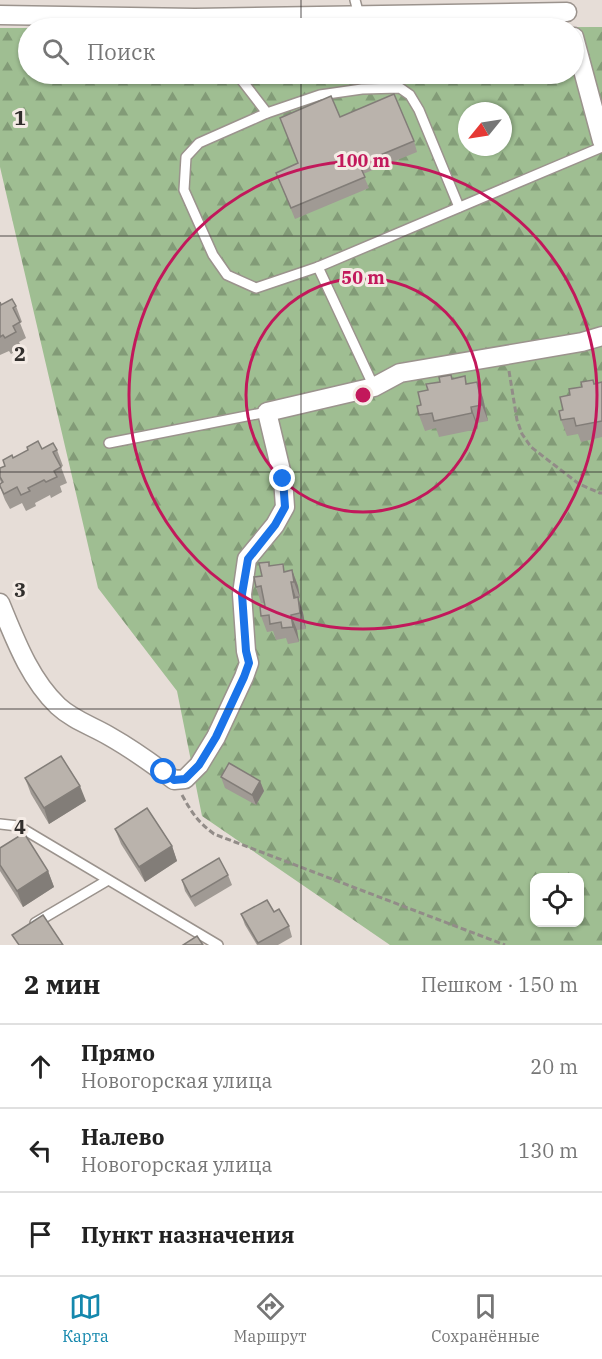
<!DOCTYPE html>
<html lang="ru">
<head>
<meta charset="utf-8">
<style>
  :root { --surface:#fff; --page:#f2f2f2; --text:#222; --muted:#767676; --line:#e0e0e0; --accent:#1588ad }
  body { margin:0; font-family:"IBM Plex Serif",serif; background:var(--page); color:var(--text) }
  .controls { position:absolute; right:18px; bottom:18px; display:grid; overflow:hidden; border-radius:12px; box-shadow:0 2px 4px #0004 }
  .controls button { width:54px; height:54px; display:grid; place-items:center; padding:0; border:0; border-bottom:2px solid var(--line); background:var(--surface); color:var(--text); font:30px sans-serif }
  .compass { position:absolute; left:458px; top:102px; width:54px; height:54px; border-radius:50%; background:var(--surface); box-shadow:0 2px 4px #0004; rotate:240deg }
  .stop { position:absolute; width:18px; height:18px; margin:-14px; border:4px solid #1a73e8; border-radius:50%; background:#fff }
  .stop.end { background:#1a73e8; border-color:#fff; box-shadow:0 2px 6px #0008 }
  .list { margin:0; padding:0; list-style:none }
  h2 { display:flex; justify-content:space-between; align-items:center; height:78px; margin:0; padding:0 24px; font-size:26px }
  h2 small { font-size:20px; font-weight:400; color:var(--muted) }
  .list li { display:grid; grid-template-columns:39px 1fr auto; gap:18px; align-items:center; box-sizing:border-box; height:84px; padding:0 24px; border-top:2px solid var(--line) }
  .list b { display:block; font-size:22px; white-space:nowrap }
  .list p { margin:0; font-size:20px; white-space:nowrap; color:var(--muted) }
  .list em { font-size:20px; font-style:normal; color:var(--muted) }
  .icon { flex:none; width:33px; height:33px; fill:none; stroke:currentColor; stroke-width:2; stroke-linecap:round; stroke-linejoin:round }
  .map { position:relative; flex:none; width:602px; height:945px; overflow:hidden }
  .search { position:absolute; background:var(--surface); box-shadow:0 2px 4px #0004; left:18px; right:18px; top:18px; height:66px; display:flex; align-items:center; gap:15px; box-sizing:border-box; padding:0 21px; border-radius:33px; color:var(--muted); font-size:22px }
  .sheet { height:330px; background:var(--surface) }
  nav { display:flex; justify-content:space-around; align-items:center; box-sizing:border-box; height:84px; border-top:2px solid var(--line); background:var(--surface); font-size:16px; color:var(--muted) }
  nav a { display:grid; justify-items:center; gap:3px }
  nav .on { color:var(--accent) }
  .map>svg:first-child { display:block }
  .forest { fill:url(#forest-firs); fill-rule:evenodd }
  .lines { fill:none; stroke-linecap:round; stroke-linejoin:round }
  .lane-casing { stroke:#9b938d; stroke-width:12 }
  .street-casing { stroke:#9b938d; stroke-width:21 }
  .path { stroke:#928c88; stroke-width:3; stroke-dasharray:6 3; stroke-linecap:butt }
  .lane { stroke:#fff; stroke-width:9 }
  .street { stroke:#fff; stroke-width:18 }
  .wall { fill:#a09a94 }
  .shaded-wall { fill:#827d78 }
  .building { fill:#bab3ac; stroke:#827d78; stroke-width:1.5 }
  .route { stroke:#1a73e8; stroke-width:8 }
  .grid { fill:none; stroke:#312e2c; stroke-width:1.5; stroke-opacity:0.55 }
  .ring { fill:none; stroke:#c2185b; stroke-width:3 }
  .grid-label { font-size:20px; text-anchor:middle; font-weight:bold; fill:#312e2c; stroke:#f4ebe5; stroke-width:6; stroke-linejoin:round; paint-order:stroke }
  .centre { fill:#c2185b; stroke:#f4ebe5; stroke-width:3 }
  .ring-label { font-size:18px; text-anchor:middle; font-weight:bold; fill:#c2185b; stroke:#f4ebe5; stroke-width:6; stroke-linejoin:round; paint-order:stroke }
</style>
</head>
<body>
<div class="map">
<svg width="602" height="945" viewBox="0 0 602 945">
  <defs>
    <pattern id="forest-firs" width="22" height="20" patternUnits="userSpaceOnUse" patternTransform="scale(1.5)"><rect width="22" height="20" fill="#9fbe92"/><path d="M5 1l3.5 6h-7zM16 11l3.5 6h-7z" fill="#829b77"/></pattern>
  </defs>
  <rect width="100%" height="100%" fill="#e6ddd7"/>
  <path class="forest" d="M602 27V945H390L202 816 177 691 98 588 0 167V28H93H28V74H574V28H246ZM467 111H503V147H467ZM534 878H580V922H534Z"/>
  <g class="lines">
    <defs>
      <g id="lane">
        <path d="M355 0 359 15"/>
        <path d="M237 74 267 113"/>
        <path d="M318 267 602 147"/>
        <path d="M374 387 318 267 256 288 227 275 213 255 184 190 186 157 199 143 267 113 320 95 362 89 400 88 410 95 419 110 459 207"/>
        <path d="M109 443 267 412"/>
        <path d="M0 824 18 826 218 945"/>
        <path d="M35 923 108 880"/>
      </g>
      <g id="street">
        <path d="M0 15 195 18 567 12"/>
        <path d="M574 37 602 141"/>
        <path d="M0 603C15 639 29 678 58 706 73 720 92 726 109 736 132 749 153 764 174 780L185 779 199 765 216 737 244 677 249 663 246 651 242 594 247 559 275 525 285 507 283 479 267 412 374 387 400 373 582 342 602 336"/>
      </g>
    </defs>
    <use href="#lane" class="lane-casing"/>
    <use href="#street" class="street-casing"/>
    <g class="path">
      <path d="M509 371 517 420 522 434 531 447 579 484 600 493H602"/>
      <path d="M182 795C192 813 197 821 214 834L505 945"/>
    </g>
    <use href="#lane" class="lane"/>
    <use href="#street" class="street"/>
  </g>
  <g class="wall">
    <path d="M340 117 414 141 417 152 363 174 369 188 295 219 276 173 298 163 280 118Z"/>
    <path d="M0 302 1 305 16 306 22 322 20 323 26 338 19 342 22 348 11 354 9 351 0 355Z"/>
    <path d="M465 376 467 384 477 382 483 398 488 421 477 423 478 429 439 437 436 428 425 431 419 415 421 405 428 390 453 379Z"/>
    <path d="M602 382V437L581 442 578 434 567 436 561 420 563 410 570 395 594 384Z"/>
    <path d="M42 449 57 450 63 466 61 467 67 483 60 486 62 492 51 498 50 495 35 503 36 506 26 511 22 503 10 509 5 500 0 487V484L1 483 0 480V468L5 466 3 460 13 458Z"/>
    <path d="M269 562 270 566 285 571 292 570 298 586 300 598H298L303 613 306 629 297 630 299 642 288 644 286 638 276 640 273 631 267 632 261 616 265 606 264 603H261L256 587Z"/>
    <path d="M221 777 260 781 264 791 256 805 225 788Z"/>
    <path d="M25 778 86 801 49 824 31 794Z"/>
    <path d="M115 829 172 846 177 861 145 882 121 844Z"/>
    <path d="M0 848 48 871 54 887 23 907 0 871Z"/>
    <path d="M228 875 232 885 195 907 185 891 182 880Z"/>
    <path d="M241 914 289 926 292 937 278 945H257L245 925Z"/>
  </g>
  <g class="shaded-wall">
    <path d="M477 382 483 398 488 421 482 405Z"/>
    <path d="M471 407 477 423 478 429 472 413Z"/>
    <path d="M292 570 298 586 300 598 294 582Z"/>
    <path d="M291 582 296 598H294Z"/>
    <path d="M298 597 303 613 306 629 300 613Z"/>
    <path d="M291 615 297 630 299 642 293 627Z"/>
    <path d="M260 781 264 791 256 805 252 795Z"/>
    <path d="M80 786 86 801 49 824 44 808Z"/>
    <path d="M172 846 177 861 145 882 139 867Z"/>
    <path d="M48 871 54 887 23 907 17 891Z"/>
  </g>
  <g class="building">
    <path d="M394 94 414 141 359 164 365 177 291 208 276 173 298 163 280 118 331 96 340 117Z"/>
    <path d="M12 299 16 306 13 308 20 322 13 326 16 332 5 338 3 335 0 337V302L1 305Z"/>
    <path d="M451 375 452 379 465 376 466 384 477 382 482 405 471 407 472 413 434 421 432 413 419 415 417 406 421 405 418 392 428 390 426 384 440 382 439 377Z"/>
    <path d="M593 380 594 384 602 382V421L576 426 574 418 561 420 559 411 563 410 560 397 570 395 569 389 582 387 581 382Z"/>
    <path d="M38 441 42 449 53 443 57 450 53 452 61 467 54 471 57 477 46 482 44 480 28 488 30 491 21 495 17 487 4 494 0 486V484L3 482 0 477V468L5 466 3 460 12 455 13 458 28 450 27 447Z"/>
    <path d="M269 562V566L283 564 284 572 292 570 294 582H291L294 598 298 597 300 613 291 615 293 627 282 628 281 622 270 624 269 615 261 616 260 607 265 606 261 586 256 587 254 577 262 576 259 563Z"/>
    <path d="M61 756 80 786 44 808 25 778Z"/>
    <path d="M229 763 260 781 252 795 221 777Z"/>
    <path d="M147 808 172 846 139 867 115 829Z"/>
    <path d="M24 833 48 871 17 891 0 865V848Z"/>
    <path d="M219 858 228 875 191 897 182 880Z"/>
    <path d="M267 900 274 912 279 909 289 926 258 943 241 914Z"/>
    <path d="M43 915 63 945H19L12 935Z"/>
    <path d="M197 936 203 945H183Z"/>
  </g>
  <g class="lines">
    <path class="route" d="M164 772 174 780 185 779 199 765 216 737 244 677 249 663 246 651 242 594 248 559 275 525 285 507 283 479"/>
  </g>
  <path class="grid" d="M301 0V28M301 74V945M0 236H602M0 472H602M0 709H602"/>
  <g class="ring">
    <circle cx="363" cy="395" r="117"/>
    <circle cx="363" cy="395" r="234"/>
  </g>
  <g class="grid-label">
    <text x="20" y="125">1</text>
    <text x="20" y="361">2</text>
    <text x="20" y="597">3</text>
    <text x="20" y="834">4</text>
  </g>
  <circle cx="363" cy="395" r="9" class="centre"/>
  <g class="ring-label">
    <text x="363" y="167">100 m</text>
    <text x="363" y="284">50 m</text>
  </g>
</svg>
<div class="controls">
<button><svg class="icon" aria-label="locate" viewBox="0 0 24 24"><circle cx="12" cy="12" r="6"/><path d="M12 2v4M12 18v4M2 12h4M18 12h4"/></svg></button>
</div>
<svg class="compass" viewBox="-18 -18 36 36"><path d="M0-13l5 13h-10z" fill="#e53935"/><path d="M0 13l5-13h-10z" fill="#767676"/></svg>
<div class="stop" style="left:164px;top:772px"></div>
<div class="stop end" style="left:283px;top:479px"></div>
<div class="search"><svg class="icon" aria-label="search" viewBox="0 0 24 24"><circle cx="10" cy="10" r="6"/><path d="M15 15l6 6"/></svg>Поиск</div>
</div>
<section class="sheet">
<h2>2 мин<small>Пешком · 150 m</small></h2>
<ul class="list">
<li><svg class="icon" aria-label="ahead" viewBox="0 0 24 24"><path d="M12 20V5M6 11l6-6 6 6"/></svg><div><b>Прямо</b><p>Новогорская улица</p></div><em>20 m</em></li>
<li><svg class="icon" aria-label="left" viewBox="0 0 24 24"><path d="M17 20v-9H6M10 6l-5 5 5 5"/></svg><div><b>Налево</b><p>Новогорская улица</p></div><em>130 m</em></li>
<li><svg class="icon" aria-label="arrive" viewBox="0 0 24 24"><path d="M6 21V4h12l-3 4 3 4H6"/></svg><div><b>Пункт назначения</b></div></li>
</ul>
</section>
<nav>
<a class="on"><svg class="icon" aria-label="map" viewBox="0 0 24 24"><path d="M3 6l6-2 6 2 6-2v14l-6 2-6-2-6 2zM9 4v14M15 6v14"/></svg>Карта</a>
<a><svg class="icon" aria-label="directions" viewBox="0 0 24 24"><path d="M12 3l9 9-9 9-9-9zM9 14v-3h6M13 9l2 2-2 2"/></svg>Маршрут</a>
<a><svg class="icon" aria-label="saved" viewBox="0 0 24 24"><path d="M7 4h10v16l-5-4-5 4z"/></svg>Сохранённые</a>
</nav>
</body>
</html>
